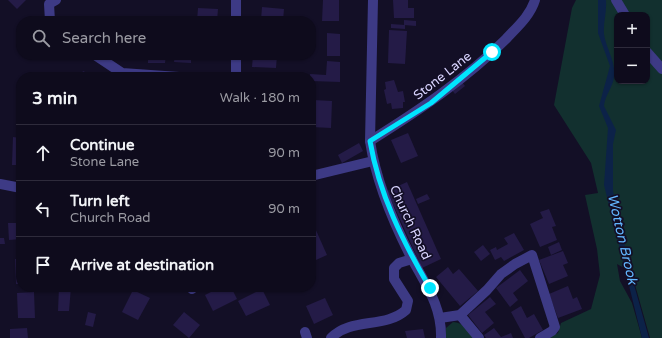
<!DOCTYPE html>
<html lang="en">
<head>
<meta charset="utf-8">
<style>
  :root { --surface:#0e0b1c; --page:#171425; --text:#f1f3f6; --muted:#9b9ba3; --line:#2e2b3b }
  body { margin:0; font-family:"Varela Round",sans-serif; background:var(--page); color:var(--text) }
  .controls { position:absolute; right:12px; top:12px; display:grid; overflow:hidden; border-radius:8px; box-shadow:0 1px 3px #0004 }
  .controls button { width:36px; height:36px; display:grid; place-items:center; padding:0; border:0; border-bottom:1px solid var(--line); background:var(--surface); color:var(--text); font:20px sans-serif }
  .stop { position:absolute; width:12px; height:12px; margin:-9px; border:3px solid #00e5ff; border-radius:50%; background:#fff }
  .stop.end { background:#00e5ff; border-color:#fff; box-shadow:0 1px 4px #0008 }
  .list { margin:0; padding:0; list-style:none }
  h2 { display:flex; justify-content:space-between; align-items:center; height:52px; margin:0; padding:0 16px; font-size:17px }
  h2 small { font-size:13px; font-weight:400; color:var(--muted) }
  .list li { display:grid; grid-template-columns:26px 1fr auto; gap:12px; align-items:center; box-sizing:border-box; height:56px; padding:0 16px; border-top:1px solid var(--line) }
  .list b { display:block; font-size:15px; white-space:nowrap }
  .list p { margin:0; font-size:13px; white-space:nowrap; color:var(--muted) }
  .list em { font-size:13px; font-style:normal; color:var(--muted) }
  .icon { flex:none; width:22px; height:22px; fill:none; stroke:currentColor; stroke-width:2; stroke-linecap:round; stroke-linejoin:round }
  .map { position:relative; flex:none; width:662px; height:338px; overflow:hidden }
  .search { position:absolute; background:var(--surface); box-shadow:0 1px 3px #0004; left:16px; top:16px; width:300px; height:44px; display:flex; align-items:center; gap:10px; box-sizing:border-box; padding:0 14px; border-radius:16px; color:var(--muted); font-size:15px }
  .panel { position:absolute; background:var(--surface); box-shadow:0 1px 3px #0004; left:16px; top:72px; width:300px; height:220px; border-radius:16px }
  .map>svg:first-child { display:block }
  .green { fill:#12302f; fill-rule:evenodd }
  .water { fill:#0c2248 }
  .building { fill:#241b47 }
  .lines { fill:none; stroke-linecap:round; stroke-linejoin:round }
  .minor { stroke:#3d3a85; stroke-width:10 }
  .route { stroke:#00e5ff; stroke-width:5 }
  .labels { text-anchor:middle; stroke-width:3.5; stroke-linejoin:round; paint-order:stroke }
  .street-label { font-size:13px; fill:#d9d4ff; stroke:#130f26 }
  .water-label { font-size:14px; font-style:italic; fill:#62b6ff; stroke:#130f26 }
</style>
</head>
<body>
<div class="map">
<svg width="662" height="338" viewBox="0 0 662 338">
  <rect width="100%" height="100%" fill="#130f26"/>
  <g class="green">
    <path d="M576 0H662V338H650L630 267 624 268 617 264 620 281 632 303 642 338H548L558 333 561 323 591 309 600 275 597 249 585 195 598 193 591 163 554 105 572 8ZM617 15H647V81H617Z"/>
    <path d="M453 322C463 322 468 331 474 338H446V328Z"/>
  </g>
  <path class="water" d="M598 0H606C607 12 603 23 604 34 606 49 616 61 614 77 613 87 605 95 604 106L616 130 613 144V191L631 274 649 338H642L604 185 608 128 599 106 610 66 598 33Z"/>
  <g class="building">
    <path d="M8 0H26L17 9Z"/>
    <path d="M323 0H339V21H322Z"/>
    <path d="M393 0H408V8H414V18H394Z"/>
    <path d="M262 7 284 9 283 21 261 20Z"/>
    <path d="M198 8 218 9 217 21H197Z"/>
    <path d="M83 18 100 20V21H83Z"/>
    <path d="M404 20 416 21V26L404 25Z"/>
    <path d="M391 24 405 25V29L391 28Z"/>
    <path d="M389 30 407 31 405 64 388 63Z"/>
    <path d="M327 33 340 34V56H327Z"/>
    <path d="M122 55H136L135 60H122Z"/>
    <path d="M148 55H166L165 63H148Z"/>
    <path d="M175 55H191V63L174 62Z"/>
    <path d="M201 55H215V59L201 58Z"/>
    <path d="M253 55H277L276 68 252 67Z"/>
    <path d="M327 61 340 62V82L311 81 310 74 326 75Z"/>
    <path d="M84 71 87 77H72Z"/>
    <path d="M394 80 398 92 403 91 405 102H403V108L392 109 391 103 387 104 384 90 386 89 385 82Z"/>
    <path d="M461 81 465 86 455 94 451 89Z"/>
    <path d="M313 100 332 101 331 128 312 127Z"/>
    <path d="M408 133 418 156 401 163 391 140Z"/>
    <path d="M13 137 21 138V165H12Z"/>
    <path d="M359 143 363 151 342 163 338 155Z"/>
    <path d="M407 182 441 259 422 268 387 191Z"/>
    <path d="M427 194 430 199 418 204 416 199Z"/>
    <path d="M549 209 556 226 552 227 557 240 540 247 530 224 543 218 540 212Z"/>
    <path d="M311 219 327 255 316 260 311 250Z"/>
    <path d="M8 223H21V239L9 240Z"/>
    <path d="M514 233 524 250 504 261 501 257 495 260 490 250 496 247 497 250 508 244 504 238Z"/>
    <path d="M0 238H4L5 244H0Z"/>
    <path d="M559 242 562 250 551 255 548 247Z"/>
    <path d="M483 245 490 254 481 261 474 252Z"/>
    <path d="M563 251 568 263 563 265 568 276 549 284 539 260Z"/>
    <path d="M15 259H21V284H16Z"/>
    <path d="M448 267 453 274 459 269 478 291 460 306 436 277Z"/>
    <path d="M520 270 528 281 513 293 518 300 510 307 496 288Z"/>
    <path d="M568 286 573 299 577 297 582 309 558 318 549 294Z"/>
    <path d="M59 287H71L69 311H58Z"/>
    <path d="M221 287H231L237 299 213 311 205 295Z"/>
    <path d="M262 289 270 305 246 316 238 301Z"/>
    <path d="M133 290 150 298 138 320 122 312Z"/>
    <path d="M34 292 35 318H18L17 293Z"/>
    <path d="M490 297 496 304 485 312 494 323 482 333 468 315Z"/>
    <path d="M325 298 333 315 314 324 306 306Z"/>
    <path d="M521 306 527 318 534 314 543 330 529 338H525L511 312Z"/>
    <path d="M88 312 96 314 93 327 85 325Z"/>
    <path d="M184 312 200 325 189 338 173 325Z"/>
    <path d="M27 328 28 338H10V329Z"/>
    <path d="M494 328 501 337 511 333 513 338H486L484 335Z"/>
    <path d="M423 329 425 338H407L405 331Z"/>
  </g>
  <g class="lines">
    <g class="minor">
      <path d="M236 0V21"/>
      <path d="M373 0 370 141C376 182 393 222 412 259 426 285 442 307 441 338"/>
      <path d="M616 0 625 15"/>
      <path d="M50 21 49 4 56 0"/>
      <path d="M647 52 662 69"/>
      <path d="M95 55 122 73 179 77"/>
      <path d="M236 55V77"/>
      <path d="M370 141C418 111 466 79 506 39 517 27 530 16 535 0"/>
      <path d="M311 176 373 161"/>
      <path d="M0 184 21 188"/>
      <path d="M192 289 193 287"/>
      <path d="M460 315 479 338"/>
      <path d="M440 318 460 315 487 290 501 274 515 264 532 255 555 327 552 331 540 338"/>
      <path d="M305 332 307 338"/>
      <path d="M331 338C351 317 385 329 406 310L408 301 394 279V268L399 263 412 259"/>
    </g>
  </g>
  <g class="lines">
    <path class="route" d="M430 288C403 242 379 194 370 141L431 103 492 52"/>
  </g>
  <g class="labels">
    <g class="street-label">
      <text transform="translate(442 75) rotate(-38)" y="5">Stone Lane</text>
      <text transform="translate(411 222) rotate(65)" y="5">Church Road</text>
    </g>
    <g class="water-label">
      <text transform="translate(623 239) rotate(77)" y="5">Wotton Brook</text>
    </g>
  </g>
</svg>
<div class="controls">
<button>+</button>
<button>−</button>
</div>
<div class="stop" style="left:492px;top:52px"></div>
<div class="stop end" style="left:430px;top:288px"></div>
<div class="search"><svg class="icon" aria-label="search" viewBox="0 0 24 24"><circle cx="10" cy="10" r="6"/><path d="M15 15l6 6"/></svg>Search here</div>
<section class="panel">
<h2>3 min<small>Walk · 180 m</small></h2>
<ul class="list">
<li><svg class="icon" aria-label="ahead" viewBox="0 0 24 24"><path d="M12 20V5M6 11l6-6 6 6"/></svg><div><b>Continue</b><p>Stone Lane</p></div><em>90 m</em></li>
<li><svg class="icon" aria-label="left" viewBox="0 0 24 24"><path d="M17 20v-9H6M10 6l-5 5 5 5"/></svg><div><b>Turn left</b><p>Church Road</p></div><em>90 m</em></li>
<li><svg class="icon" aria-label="arrive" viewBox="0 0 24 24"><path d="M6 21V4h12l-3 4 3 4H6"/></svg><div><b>Arrive at destination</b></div></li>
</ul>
</section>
</div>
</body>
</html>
